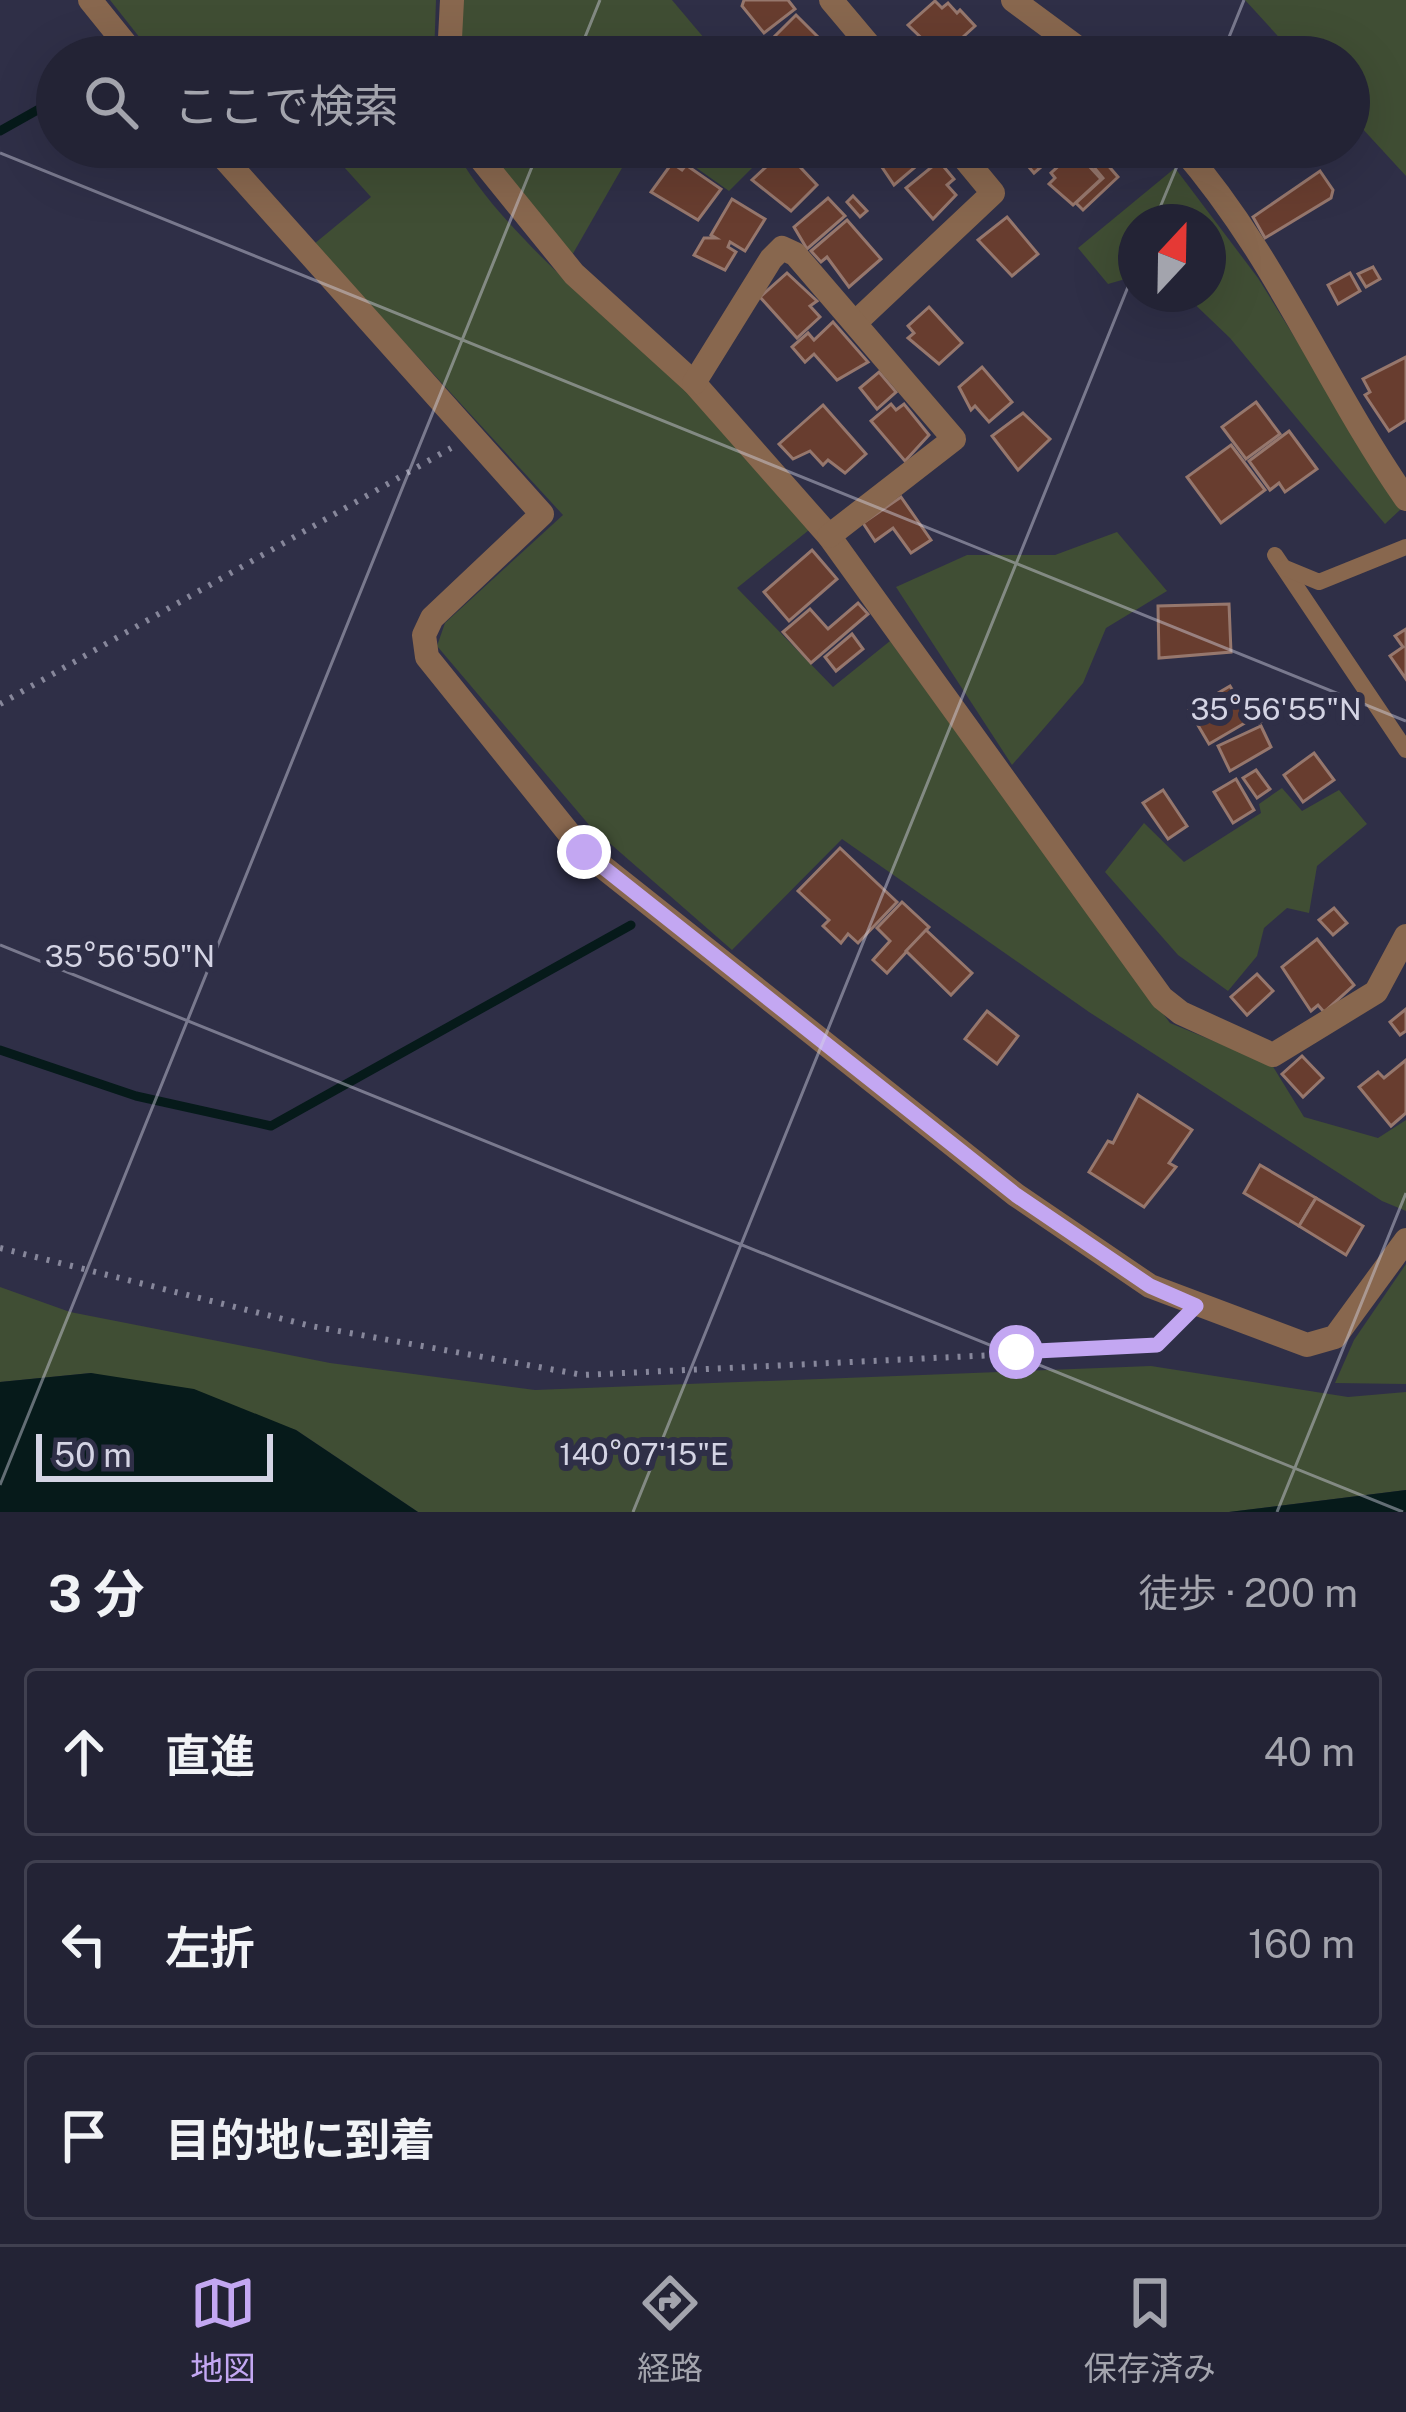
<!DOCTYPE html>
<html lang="ja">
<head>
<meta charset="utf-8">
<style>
  :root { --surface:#232335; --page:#2b2b3d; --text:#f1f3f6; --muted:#a3a4ad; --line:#404050; --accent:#c3a7f2 }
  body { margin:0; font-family:"Public Sans","Noto Sans JP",sans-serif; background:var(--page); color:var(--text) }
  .compass { position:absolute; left:1118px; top:204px; width:108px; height:108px; border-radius:50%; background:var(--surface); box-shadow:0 12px 48px #0002; rotate:22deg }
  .scale { position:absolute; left:36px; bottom:30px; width:237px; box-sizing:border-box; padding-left:12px; border:6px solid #d4d4e4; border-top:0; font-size:33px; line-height:42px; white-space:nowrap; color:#d4d4e4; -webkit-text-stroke:9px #2f2f47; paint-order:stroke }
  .stop { position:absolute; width:36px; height:36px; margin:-27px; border:9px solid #c3a7f2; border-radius:50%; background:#fff }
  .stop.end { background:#c3a7f2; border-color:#fff; box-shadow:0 3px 12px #0008 }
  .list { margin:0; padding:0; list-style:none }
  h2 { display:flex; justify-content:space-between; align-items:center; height:156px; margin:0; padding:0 48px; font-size:51px }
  h2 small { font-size:39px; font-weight:400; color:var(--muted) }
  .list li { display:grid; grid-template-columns:78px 1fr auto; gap:36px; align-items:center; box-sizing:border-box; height:168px; margin:0 24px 24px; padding:0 24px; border:3px solid var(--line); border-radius:12px }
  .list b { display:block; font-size:45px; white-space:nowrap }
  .list em { font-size:39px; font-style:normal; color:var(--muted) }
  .icon { flex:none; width:66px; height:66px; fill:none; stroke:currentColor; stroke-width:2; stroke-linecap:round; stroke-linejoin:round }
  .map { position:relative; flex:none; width:1406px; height:1512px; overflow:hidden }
  .search { position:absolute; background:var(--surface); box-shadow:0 12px 48px #0002; left:36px; right:36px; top:36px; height:132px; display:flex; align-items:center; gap:30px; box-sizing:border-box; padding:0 42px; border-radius:66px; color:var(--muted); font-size:45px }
  .sheet { height:732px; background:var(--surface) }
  nav { display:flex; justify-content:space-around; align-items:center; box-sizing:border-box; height:168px; border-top:3px solid var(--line); background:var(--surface); font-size:33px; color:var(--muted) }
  nav a { display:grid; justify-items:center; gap:6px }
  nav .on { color:var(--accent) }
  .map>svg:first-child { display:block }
  .green { fill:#404e34 }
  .water { fill:#061a1a }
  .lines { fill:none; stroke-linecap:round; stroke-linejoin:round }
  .stream { stroke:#061a1a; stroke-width:9 }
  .building { fill:#683d2f; stroke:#96776d; stroke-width:3 }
  .path { stroke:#87879b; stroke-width:6; stroke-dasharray:3 9; stroke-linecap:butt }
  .lane { stroke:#88674e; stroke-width:16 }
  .street { stroke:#88674e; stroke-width:24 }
  .route { stroke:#c3a7f2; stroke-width:15 }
  .ticks { fill:none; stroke:#d4d4e4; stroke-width:3; stroke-opacity:0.45 }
  .ticks-label { font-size:30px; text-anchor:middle; fill:#d4d4e4; stroke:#2f2f47; stroke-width:12; stroke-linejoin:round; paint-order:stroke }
</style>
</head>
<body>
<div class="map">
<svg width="1406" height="1512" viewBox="0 0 1406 1512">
  <rect width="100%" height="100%" fill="#2f2f47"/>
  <g class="green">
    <path d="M110 0H436L434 57H244L238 51 230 57H155Z"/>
    <path d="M459 0H672L720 57H457Z"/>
    <path d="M1245 0H1406V176L1349 114V57H1297Z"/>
    <path d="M326 147H454C491 223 611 320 675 380 723 426 768 478 814 526L737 588 833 687 890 641 1170 1023 1272 1065 1304 1117 1378 1138 1406 1120V1211L1382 1201 1089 1012 842 839 732 950 590 826 437 646 445 623 563 515 314 244 371 197Z"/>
    <path d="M480 147H634L571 257Z"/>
    <path d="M667 147H773L729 191Z"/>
    <path d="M1175 168 1258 278 1401 509 1385 524 1230 338 1184 294H1208V222H1136V276L1108 284 1078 248Z"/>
    <path d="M1117 532 1167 591 1106 628 1083 683 1012 765 896 587 967 555H1055Z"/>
    <path d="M1282 788 1302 811 1339 790 1367 824 1317 866 1309 913 1287 908 1264 928 1257 956 1228 991 1178 955 1105 872 1144 823 1184 862 1261 813 1259 804Z"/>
    <path d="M1406 1264V1384L1335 1383 1354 1340Z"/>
    <path d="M0 1287 70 1312 330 1363 535 1390 1151 1366 1348 1397 1406 1392V1490L1229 1512H418L296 1430 91 1373 0 1382Z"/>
  </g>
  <g class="water">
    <path d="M91 1373 194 1389 296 1430 418 1512H0V1382Z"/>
    <path d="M1406 1490V1512H1229Z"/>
  </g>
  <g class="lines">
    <g class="stream">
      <path d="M0 131 57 99"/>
      <path d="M0 1050 136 1096 271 1126 631 925"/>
    </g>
  </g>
  <g class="building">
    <path d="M788 0 795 9 764 33 742 6 744 0Z"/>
    <path d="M935 1 942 8 948 3 957 13 960 10 975 26 941 57 908 25Z"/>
    <path d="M796 15 822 41 813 57H789L770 41Z"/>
    <path d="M961 47H967L982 57H950Z"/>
    <path d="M911 147 920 163 894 185 869 148Z"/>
    <path d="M1012 147H1064L1034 173Z"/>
    <path d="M1077 147H1092L1118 177 1083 210 1076 203 1103 178Z"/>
    <path d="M784 150 817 185 791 211 752 180Z"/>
    <path d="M1075 151 1101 179 1073 205 1049 184 1055 178 1051 173Z"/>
    <path d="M939 161 954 179 947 185 956 195 933 219 906 188Z"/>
    <path d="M672 163 682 170 686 165 721 189 698 220 651 192Z"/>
    <path d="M1320 171 1333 190 1331 198 1265 238 1253 217Z"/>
    <path d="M853 196 867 211 860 217 847 202Z"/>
    <path d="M828 198 845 216 807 249 794 227Z"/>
    <path d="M732 199 765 219 745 251 730 242 728 247 736 252 725 270 694 255 704 238H716L711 235Z"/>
    <path d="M1007 217 1038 254 1012 276 978 240Z"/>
    <path d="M847 220 881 259 849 287 827 257 821 262 811 251Z"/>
    <path d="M1373 267 1380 279 1366 287 1358 274Z"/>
    <path d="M787 273 817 301 810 306 820 317 797 338 760 297Z"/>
    <path d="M1350 273 1360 291 1338 304 1328 285Z"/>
    <path d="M929 307 962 343 939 364 908 338 914 333 908 326Z"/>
    <path d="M833 322 868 362 837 380 814 354 805 362 792 347 808 333 814 340Z"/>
    <path d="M1406 357V420L1389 431 1365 395 1370 392 1363 379Z"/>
    <path d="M982 367 1012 402 989 422 975 406 971 410 959 387Z"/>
    <path d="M879 372 896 392 877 409 860 388Z"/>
    <path d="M1256 402 1280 434 1246 459 1222 427Z"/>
    <path d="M891 404 896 410 904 404 929 435 905 461 871 421Z"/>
    <path d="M823 405 866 454 845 473 828 460 823 465 810 451 793 459 779 444Z"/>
    <path d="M1023 413 1050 439 1018 470 992 436Z"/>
    <path d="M1289 431 1317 469 1285 492 1279 483 1270 490 1249 461Z"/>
    <path d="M1231 445 1265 490 1221 523 1187 477Z"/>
    <path d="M901 497 931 540 911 553 893 528 875 541 863 523Z"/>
    <path d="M812 550 837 579 789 621 764 592Z"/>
    <path d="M858 603 868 614 811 663 783 632 810 609 828 629Z"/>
    <path d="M1229 604 1231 652 1159 658 1158 606Z"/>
    <path d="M1406 629V679L1390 656 1403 647 1395 636Z"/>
    <path d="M852 634 863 649 836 671 825 657Z"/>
    <path d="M1230 686 1250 720 1209 744 1189 710Z"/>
    <path d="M1262 704 1270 717 1259 723 1251 709Z"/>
    <path d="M1261 726 1271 747 1230 771 1218 746Z"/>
    <path d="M1314 753 1334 780 1303 802 1284 775Z"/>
    <path d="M1256 770 1270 789 1257 798 1243 778Z"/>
    <path d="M1236 779 1254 810 1233 823 1214 792Z"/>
    <path d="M1163 790 1187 826 1168 839 1143 803Z"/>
    <path d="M840 848 897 902 858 943 848 934 841 943 823 926 829 920 798 891Z"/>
    <path d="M902 902 929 927 887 973 873 960 890 941 877 928Z"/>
    <path d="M1334 908 1347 923 1333 935 1319 920Z"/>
    <path d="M926 930 972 973 951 995 906 951Z"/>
    <path d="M1317 939 1354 985 1324 1012 1318 1005 1311 1011 1282 967Z"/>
    <path d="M1257 974 1273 991 1247 1015 1231 997Z"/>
    <path d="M1406 1009V1031L1400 1035 1390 1022Z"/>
    <path d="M987 1011 1018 1036 997 1064 965 1039Z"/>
    <path d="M1302 1056 1323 1078 1303 1097 1282 1074Z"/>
    <path d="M1406 1060V1113L1391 1126 1359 1087 1378 1072 1384 1078Z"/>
    <path d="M1138 1095 1192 1130 1169 1163 1176 1167 1144 1207 1089 1172 1108 1141 1113 1143Z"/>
    <path d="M1260 1165 1316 1198 1299 1226 1244 1193Z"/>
    <path d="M1316 1198 1363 1226 1346 1255 1299 1226Z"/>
  </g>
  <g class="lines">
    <g class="path">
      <path d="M0 704 451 448"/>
      <path d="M0 1248 311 1326 583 1375 1119 1349 1157 1345 1177 1325"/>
    </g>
    <g class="lane">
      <path d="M1275 555 1406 750"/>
      <path d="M1285 568 1319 582 1406 547"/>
    </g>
    <g class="street">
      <path d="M90 0 136 57"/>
      <path d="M831 0 879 57"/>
      <path d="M1013 0 1090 57"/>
      <path d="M449 57 452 0"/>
      <path d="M214 147 542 514 432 618 424 635 427 657 584 852 1016 1195 1150 1286 1307 1345 1335 1337 1406 1240"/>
      <path d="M471 147 574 274 694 383 829 536 1162 998 1181 1013 1273 1055 1376 992 1406 936"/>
      <path d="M1181 147C1276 256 1324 381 1406 499"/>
      <path d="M855 323 993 193 955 147"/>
      <path d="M694 383 771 259 782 248 795 254 954 439 829 536"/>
    </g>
  </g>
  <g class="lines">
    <path class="route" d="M584 852 1016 1195 1150 1286 1196 1306 1157 1345 1016 1352"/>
  </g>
  <path class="ticks" d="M577 57 600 0M1221 57 1244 0M0 153 1406 721M1154 222 1185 147M0 945 1403 1512M0 1485 540 147M633 1512 1136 267M1277 1512 1406 1193"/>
  <g class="ticks-label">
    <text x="1276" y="720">35°56'55"N</text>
    <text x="130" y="967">35°56'50"N</text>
    <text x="644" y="1465">140°07'15"E</text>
  </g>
</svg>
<svg class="compass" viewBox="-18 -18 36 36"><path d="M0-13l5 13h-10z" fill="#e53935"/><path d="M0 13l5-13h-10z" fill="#a3a4ad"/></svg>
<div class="scale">50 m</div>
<div class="stop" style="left:1016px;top:1352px"></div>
<div class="stop end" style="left:584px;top:852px"></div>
<div class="search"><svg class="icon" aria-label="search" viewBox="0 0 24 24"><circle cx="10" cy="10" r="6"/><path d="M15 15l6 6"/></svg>ここで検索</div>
</div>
<section class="sheet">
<h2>3 分<small>徒歩 · 200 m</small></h2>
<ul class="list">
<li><svg class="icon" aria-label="ahead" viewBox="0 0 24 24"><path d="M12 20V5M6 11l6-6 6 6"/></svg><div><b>直進</b></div><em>40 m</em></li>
<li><svg class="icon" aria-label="left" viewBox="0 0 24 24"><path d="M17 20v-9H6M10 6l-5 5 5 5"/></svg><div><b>左折</b></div><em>160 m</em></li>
<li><svg class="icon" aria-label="arrive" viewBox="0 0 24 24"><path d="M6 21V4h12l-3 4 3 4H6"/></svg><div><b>目的地に到着</b></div></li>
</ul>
</section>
<nav>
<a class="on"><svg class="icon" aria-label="map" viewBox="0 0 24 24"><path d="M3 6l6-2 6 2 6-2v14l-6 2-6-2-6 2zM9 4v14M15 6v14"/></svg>地図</a>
<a><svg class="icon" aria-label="directions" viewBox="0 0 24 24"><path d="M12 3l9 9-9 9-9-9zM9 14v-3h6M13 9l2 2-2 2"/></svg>経路</a>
<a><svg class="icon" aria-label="saved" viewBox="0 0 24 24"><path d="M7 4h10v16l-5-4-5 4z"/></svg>保存済み</a>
</nav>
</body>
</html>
